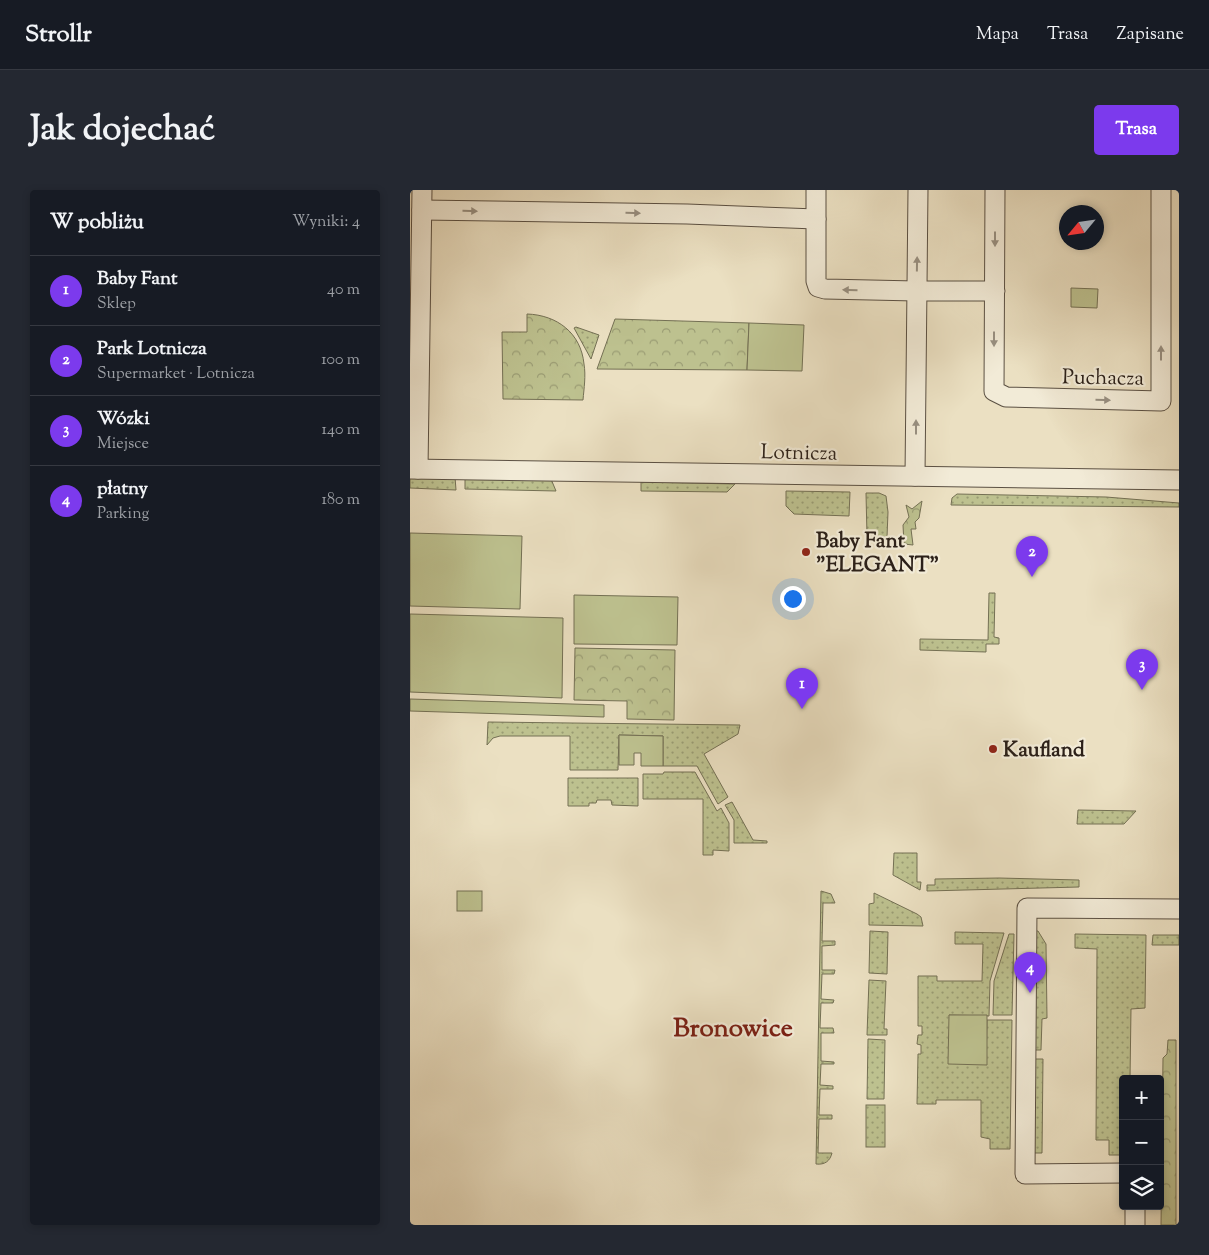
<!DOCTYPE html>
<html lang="pl">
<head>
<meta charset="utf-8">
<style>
  :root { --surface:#171b24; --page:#242831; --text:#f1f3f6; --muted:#9ea1a6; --line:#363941; --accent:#7c3aed }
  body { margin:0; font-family:"Sorts Mill Goudy",serif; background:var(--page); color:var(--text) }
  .controls { position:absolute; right:15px; bottom:15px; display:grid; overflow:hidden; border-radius:5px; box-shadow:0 2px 8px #0003 }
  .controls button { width:45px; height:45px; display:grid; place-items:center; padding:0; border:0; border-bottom:1px solid var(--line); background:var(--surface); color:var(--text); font:25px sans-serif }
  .compass { position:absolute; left:649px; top:15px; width:45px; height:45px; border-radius:50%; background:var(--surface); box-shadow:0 2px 8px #0003; rotate:241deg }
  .you { position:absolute; left:382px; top:408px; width:18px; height:18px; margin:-12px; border:4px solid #fff; border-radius:50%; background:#1a73e8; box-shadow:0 0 0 8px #1a73e833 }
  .badge { display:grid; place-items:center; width:32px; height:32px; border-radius:50%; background:var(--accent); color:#fff; font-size:16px; font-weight:700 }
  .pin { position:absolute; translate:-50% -41px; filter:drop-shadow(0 1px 2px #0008) }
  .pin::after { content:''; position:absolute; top:26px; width:18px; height:15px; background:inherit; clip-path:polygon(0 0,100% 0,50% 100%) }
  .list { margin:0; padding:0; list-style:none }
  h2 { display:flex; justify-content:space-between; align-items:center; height:65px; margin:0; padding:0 20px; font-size:21px }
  h2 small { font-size:16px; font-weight:400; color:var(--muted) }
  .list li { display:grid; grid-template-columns:32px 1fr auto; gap:15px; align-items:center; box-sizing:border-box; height:70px; padding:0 20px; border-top:1px solid var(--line) }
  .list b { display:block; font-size:19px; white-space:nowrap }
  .list p { margin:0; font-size:16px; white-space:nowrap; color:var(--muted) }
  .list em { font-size:16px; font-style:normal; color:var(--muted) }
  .icon { flex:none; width:28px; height:28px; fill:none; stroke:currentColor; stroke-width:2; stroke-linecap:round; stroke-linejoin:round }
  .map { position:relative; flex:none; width:769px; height:1035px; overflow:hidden; border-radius:5px }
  header { display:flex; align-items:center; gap:30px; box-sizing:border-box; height:70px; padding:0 25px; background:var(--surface); border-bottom:1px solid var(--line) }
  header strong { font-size:24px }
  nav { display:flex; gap:28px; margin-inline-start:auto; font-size:18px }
  .intro { display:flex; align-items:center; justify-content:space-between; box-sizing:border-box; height:120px; padding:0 30px }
  h1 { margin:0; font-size:35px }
  .button { padding:12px 22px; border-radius:5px; background:var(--accent); color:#fff; font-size:18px; font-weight:700 }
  main { display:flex; gap:30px; padding:0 30px }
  aside { flex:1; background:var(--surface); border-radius:5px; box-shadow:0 2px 8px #0003 }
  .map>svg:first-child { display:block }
  .grass { fill:url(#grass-dots); stroke:#747054 }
  .forest { fill:url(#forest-crowns); stroke:#747054 }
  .park { fill:#bdc18f; stroke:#747054 }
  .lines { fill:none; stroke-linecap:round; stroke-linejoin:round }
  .street-casing { stroke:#5b5043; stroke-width:21 }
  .street { stroke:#f2ebd7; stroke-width:19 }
  .oneway { fill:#989082 }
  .poi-dot { fill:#8f2418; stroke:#f2ebd7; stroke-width:2 }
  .labels { text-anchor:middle; stroke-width:4.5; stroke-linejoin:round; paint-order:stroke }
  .street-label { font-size:21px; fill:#2b2019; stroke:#f2ebd7 }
  .poi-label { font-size:21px; font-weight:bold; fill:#2b2019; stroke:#f2ebd7; text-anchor:start }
  .district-label { font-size:26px; font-weight:bold; fill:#7a1f14; stroke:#f2ebd7 }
</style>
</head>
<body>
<header>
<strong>Strollr</strong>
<nav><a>Mapa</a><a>Trasa</a><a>Zapisane</a></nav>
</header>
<div class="intro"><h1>Jak dojechać</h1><a class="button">Trasa</a></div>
<main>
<aside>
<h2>W pobliżu<small>Wyniki: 4</small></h2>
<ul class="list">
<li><span class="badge">1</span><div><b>Baby Fant</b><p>Sklep</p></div><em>40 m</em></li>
<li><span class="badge">2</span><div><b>Park Lotnicza</b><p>Supermarket · Lotnicza</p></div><em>100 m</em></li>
<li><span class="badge">3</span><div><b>Wózki</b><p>Miejsce</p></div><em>140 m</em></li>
<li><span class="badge">4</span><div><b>płatny</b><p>Parking</p></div><em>180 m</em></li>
</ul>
</aside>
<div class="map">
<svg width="769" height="1035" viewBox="0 0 769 1035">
  <defs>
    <pattern id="grass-dots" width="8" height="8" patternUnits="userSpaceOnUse" patternTransform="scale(1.25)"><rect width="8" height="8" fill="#bdc18f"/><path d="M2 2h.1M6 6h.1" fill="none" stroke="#9a9c74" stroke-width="1.8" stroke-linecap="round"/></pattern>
    <pattern id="forest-crowns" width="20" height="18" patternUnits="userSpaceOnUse" patternTransform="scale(1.25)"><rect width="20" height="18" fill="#bdc18f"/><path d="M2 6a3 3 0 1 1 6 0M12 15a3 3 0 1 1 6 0" fill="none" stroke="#9a9c74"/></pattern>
  </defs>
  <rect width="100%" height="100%" fill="#ebe0c2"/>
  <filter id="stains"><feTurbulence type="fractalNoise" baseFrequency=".004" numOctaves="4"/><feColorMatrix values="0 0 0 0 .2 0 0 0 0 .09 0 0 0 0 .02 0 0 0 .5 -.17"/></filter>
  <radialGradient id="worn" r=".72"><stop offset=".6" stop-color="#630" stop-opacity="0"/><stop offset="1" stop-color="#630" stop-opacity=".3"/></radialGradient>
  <g class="grass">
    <path d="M166 137 189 145 181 169 164 138Z"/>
    <path d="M0 287H45L46 300 0 298Z"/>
    <path d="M55 289H141L146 301 55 299Z"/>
    <path d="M231 292 325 294 317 302 231 301Z"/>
    <path d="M376 301 440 302 439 326 384 324 376 316Z"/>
    <path d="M456 303H469L476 306 478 322 477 347 457 346Z"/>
    <path d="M547 304 696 307 769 313V317L541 315 542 308Z"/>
    <path d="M579 403H585L584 447 589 448V454H576V462L510 460V449L578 450Z"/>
    <path d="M78 532 330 535 328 544 294 564 318 607 308 614 287 576H253V546L209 545 208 580H160V546H90L83 548 77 555Z"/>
    <path d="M254 582H285L307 621 311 618 319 633V661L303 660V665H293V609H233V584H253Z"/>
    <path d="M158 588H228V616L202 615 201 610H187L186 613H179V616H158Z"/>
    <path d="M322 612 343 650 357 651V653H324V630L315 615Z"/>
    <path d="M668 620 726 621 714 634H667Z"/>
    <path d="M484 663H507V692H511L510 700 483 685Z"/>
    <path d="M589 688 669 690V697L517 701V695H525V689Z"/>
    <path d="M411 701 421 704 425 713H413L412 751H425V755L412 756V780H425L424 784H412L411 809 424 810 423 813H411L410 838H423L424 843H411V871L424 872V874H411L410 895 423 896V899H410L409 925H422V929H409L408 963H422C420 971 415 975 406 974Z"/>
    <path d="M464 703 507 724 511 727 513 736 459 735V714L464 713Z"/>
    <path d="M460 741 478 742 477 784 459 783Z"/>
    <path d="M624 741H628L636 754 637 828 632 829 631 860H623Z"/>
    <path d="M545 742 594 743 580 791 579 826 539 825 576 875 577 830H602L600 959H580V949L571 947V910H526V914H507L508 864H511V855L507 854 508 845H512V836H508V786H527V791H572L573 754H545Z"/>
    <path d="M599 744H604L602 825H583L584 791Z"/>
    <path d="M665 744 736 745 735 818 721 819 720 889H713V965H699V950H686L687 759 665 758Z"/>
    <path d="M743 745H769V755H742Z"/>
    <path d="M459 790 476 791 474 839H477V845H457Z"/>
    <path d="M458 849 475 850 474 909H457Z"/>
    <path d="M623 869H633L632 963H622Z"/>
    <rect x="456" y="915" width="19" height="42"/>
  </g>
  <g class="forest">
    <path d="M117 124C147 125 171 143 174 174 176 186 174 198 173 210L93 209 92 142H117Z"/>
    <path d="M205 129 339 133 337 180 187 179Z"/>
    <path d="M512 311 509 328 505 332 506 339H501L503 355 494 354 493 335 499 327 496 315 502 319Z"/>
    <path d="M165 458 265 460 264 530 217 529V511L164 510Z"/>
    <path d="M758 850H766V1035H751L753 868 757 864Z"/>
  </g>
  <g class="park">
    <path d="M661 98 688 99 687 118 661 117Z"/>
    <path d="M339 133 394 135 392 181 337 180Z"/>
    <path d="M0 343 112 346 110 419 0 416Z"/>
    <path d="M164 405 268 407 267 455 164 454Z"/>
    <path d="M0 424 153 428 152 508 0 502Z"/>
    <path d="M0 509 194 515V527L0 521Z"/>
    <path d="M209 545 253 546V576H231V563H224V575H209Z"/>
    <rect x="47" y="701" width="25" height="20"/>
    <path d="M539 825H577V875L538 874Z"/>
  </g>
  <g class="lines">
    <defs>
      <g id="street">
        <path d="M406 0V91L408 97 415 99 506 101H585"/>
        <path d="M585 0 584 201 596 207 751 211V0"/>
        <path d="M12 20 277 24 406 29"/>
        <path d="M0 279 769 290"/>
        <path d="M8 279 12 0"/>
        <path d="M505 286 508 0"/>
        <path d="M713 983 615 984 617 718 769 719"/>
        <path d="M725 1035V1016"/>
      </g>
    </defs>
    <use href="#street" class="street-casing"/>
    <use href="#street" class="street"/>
  </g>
  <defs><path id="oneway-solid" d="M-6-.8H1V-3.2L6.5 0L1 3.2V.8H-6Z" transform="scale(1.25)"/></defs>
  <g class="oneway">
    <use href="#oneway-solid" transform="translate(60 21) rotate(1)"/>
    <use href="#oneway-solid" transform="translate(223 23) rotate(1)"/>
    <use href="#oneway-solid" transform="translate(585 49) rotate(90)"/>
    <use href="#oneway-solid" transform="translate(507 74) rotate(-89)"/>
    <use href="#oneway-solid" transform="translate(440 100) rotate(-179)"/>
    <use href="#oneway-solid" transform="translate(584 149) rotate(90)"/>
    <use href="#oneway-solid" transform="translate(751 163) rotate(-90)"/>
    <use href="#oneway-solid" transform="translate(693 210) rotate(1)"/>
    <use href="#oneway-solid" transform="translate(506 237) rotate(-90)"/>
  </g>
  <g class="poi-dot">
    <circle cx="396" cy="362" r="5"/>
    <circle cx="583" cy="559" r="5"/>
  </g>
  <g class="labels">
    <g class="street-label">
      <text transform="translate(693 187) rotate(1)" y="7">Puchacza</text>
      <text transform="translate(389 262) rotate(1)" y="7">Lotnicza</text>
    </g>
    <g class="poi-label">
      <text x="406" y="357">Baby Fant<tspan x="406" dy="24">"ELEGANT"</tspan></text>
      <text x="593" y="566">Kaufland</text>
    </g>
    <g class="district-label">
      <text x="323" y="846">Bronowice</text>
    </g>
  </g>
  <rect width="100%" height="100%" filter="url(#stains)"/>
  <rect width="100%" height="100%" fill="url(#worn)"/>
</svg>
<div class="controls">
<button>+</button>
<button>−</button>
<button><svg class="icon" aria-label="layers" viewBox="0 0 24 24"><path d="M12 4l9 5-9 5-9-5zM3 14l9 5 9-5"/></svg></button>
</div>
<svg class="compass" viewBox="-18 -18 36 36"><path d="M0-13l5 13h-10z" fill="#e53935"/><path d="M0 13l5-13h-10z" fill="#9ea1a6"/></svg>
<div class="you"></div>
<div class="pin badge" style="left:392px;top:519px">1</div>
<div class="pin badge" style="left:622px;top:387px">2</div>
<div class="pin badge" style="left:732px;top:500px">3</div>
<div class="pin badge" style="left:620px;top:803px">4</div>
</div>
</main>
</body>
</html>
